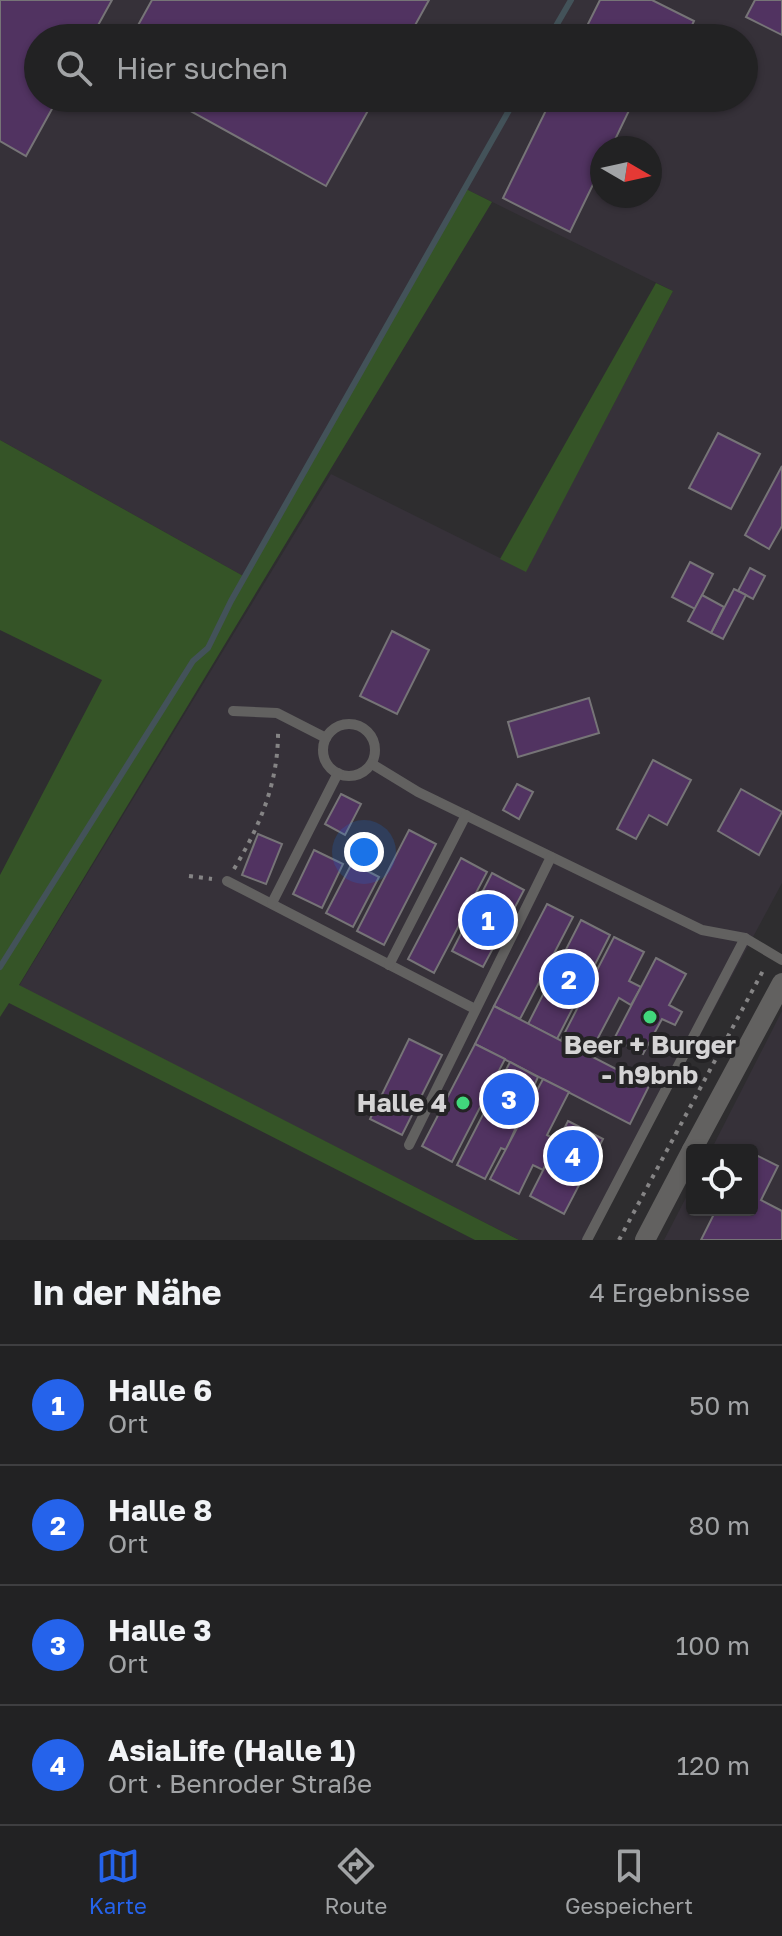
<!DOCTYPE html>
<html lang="de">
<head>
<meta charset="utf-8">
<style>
  :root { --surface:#222223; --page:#2a2a2b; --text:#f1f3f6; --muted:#a2a4a6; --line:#3f3f41; --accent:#2563eb }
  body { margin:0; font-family:"Golos Text",sans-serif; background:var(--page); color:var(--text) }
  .controls { position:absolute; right:24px; bottom:24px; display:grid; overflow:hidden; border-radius:8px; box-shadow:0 2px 6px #0004 }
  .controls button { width:72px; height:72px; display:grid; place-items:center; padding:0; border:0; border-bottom:2px solid var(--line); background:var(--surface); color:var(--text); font:40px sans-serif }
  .compass { position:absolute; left:590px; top:136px; width:72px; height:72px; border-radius:50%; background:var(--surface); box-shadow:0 2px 6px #0004; rotate:99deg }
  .you { position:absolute; left:364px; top:852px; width:28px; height:28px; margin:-20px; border:6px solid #fff; border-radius:50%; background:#1a73e8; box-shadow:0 0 0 12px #1a73e833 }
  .badge { display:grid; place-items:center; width:52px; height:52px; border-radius:50%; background:var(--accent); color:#fff; font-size:26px; font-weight:700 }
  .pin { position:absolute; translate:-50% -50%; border:4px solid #fff; box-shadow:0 2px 8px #0006 }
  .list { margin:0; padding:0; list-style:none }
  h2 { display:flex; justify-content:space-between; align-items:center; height:104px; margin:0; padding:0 32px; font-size:34px }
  h2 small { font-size:26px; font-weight:400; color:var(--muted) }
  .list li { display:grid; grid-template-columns:52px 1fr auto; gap:24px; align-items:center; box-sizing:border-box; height:120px; padding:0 32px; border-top:2px solid var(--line) }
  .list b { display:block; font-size:30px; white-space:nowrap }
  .list p { margin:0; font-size:26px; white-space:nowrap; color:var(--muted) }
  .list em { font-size:26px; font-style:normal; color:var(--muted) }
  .icon { flex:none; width:44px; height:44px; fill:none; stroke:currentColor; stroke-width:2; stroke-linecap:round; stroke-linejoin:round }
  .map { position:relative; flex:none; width:782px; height:1240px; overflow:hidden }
  .search { position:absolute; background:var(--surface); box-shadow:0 2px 6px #0004; left:24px; right:24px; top:24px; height:88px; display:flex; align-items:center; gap:20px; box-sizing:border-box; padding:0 28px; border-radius:44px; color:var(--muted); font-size:30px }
  .sheet { height:584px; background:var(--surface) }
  nav { display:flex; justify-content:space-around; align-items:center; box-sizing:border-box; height:112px; border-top:2px solid var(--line); background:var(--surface); font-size:22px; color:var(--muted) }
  nav a { display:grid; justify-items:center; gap:4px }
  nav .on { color:var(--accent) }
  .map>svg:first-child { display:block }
  .built { fill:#363139; fill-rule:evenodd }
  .green { fill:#355427 }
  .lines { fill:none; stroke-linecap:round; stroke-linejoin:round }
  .stream { stroke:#435259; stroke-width:6 }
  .building { fill:#513361; stroke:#767477; stroke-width:2 }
  .path { stroke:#858485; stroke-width:4; stroke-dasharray:4 6; stroke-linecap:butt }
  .service { stroke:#626160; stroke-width:10 }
  .tertiary { stroke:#626160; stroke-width:20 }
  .poi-dot { fill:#41d77c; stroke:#242325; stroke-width:3 }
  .labels { text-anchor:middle; stroke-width:8; stroke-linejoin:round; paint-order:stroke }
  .poi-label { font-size:26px; font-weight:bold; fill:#d5d4d5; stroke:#242325 }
</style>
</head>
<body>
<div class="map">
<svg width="782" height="1240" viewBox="0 0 782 1240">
  <rect width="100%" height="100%" fill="#2e2d2f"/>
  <g class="built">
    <path d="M0 0H782V883L590 1240H519L19 986 331 474 526 571 673 291 466 189 245 577 0 440ZM38 38H744V98H38ZM602 148H650V196H602Z"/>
    <path d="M782 1011V1240H664L692 1186V1210H752V1150H711Z"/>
  </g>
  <g class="green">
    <path d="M466 189 492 202 19 985 519 1240H475L9 1003 0 1017V875L102 680 0 630V440L245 577Z"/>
    <path d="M656 283 673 291 526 572 500 559Z"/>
  </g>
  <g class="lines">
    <g class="stream">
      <path d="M549 38 571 0"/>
      <path d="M0 967 193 661 208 648 231 601 516 98"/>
    </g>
  </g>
  <g class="building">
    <path d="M0 0H112L91 38H38V98H58L26 156 0 141Z"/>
    <path d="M152 0H429L408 38H131Z"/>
    <path d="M600 0H652L694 21 686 38H581Z"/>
    <path d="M755 0H782V35L746 17Z"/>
    <path d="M167 98H375L326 186Z"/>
    <path d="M552 98H635L611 148H602V166L570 232 503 198Z"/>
    <path d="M718 433 760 454 731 509 689 488Z"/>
    <path d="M782 466V526L769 549 745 535Z"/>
    <path d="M690 562 713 574 695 609 672 597Z"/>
    <path d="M750 568 765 576 753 599 738 591Z"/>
    <path d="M734 589 746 595 723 639 711 633Z"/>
    <path d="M702 595 724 607 711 633 688 621Z"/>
    <path d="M392 631 429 650 397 714 360 696Z"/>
    <path d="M589 698 599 733 518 757 508 722Z"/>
    <path d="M653 760 691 780 667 825 649 815 636 839 617 829Z"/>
    <path d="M517 784 533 792 519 819 503 810Z"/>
    <path d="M741 789 782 812 759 855 718 831Z"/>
    <path d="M341 794 361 804 345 835 325 824Z"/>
    <path d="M409 830 436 844 384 945 357 931Z"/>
    <path d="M258 834 282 844 266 884 242 875Z"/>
    <path d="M314 850 343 864 322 908 293 894Z"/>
    <path d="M461 858 487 872 434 973 408 959Z"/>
    <path d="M352 863 379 877 353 927 326 913Z"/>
    <path d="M492 873 524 890 483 967 452 951Z"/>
    <path d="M547 904 573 917 520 1019 494 1006Z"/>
    <path d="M581 920 610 935 557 1039 528 1024Z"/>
    <path d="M614 937 644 952 629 981 641 987 631 1005 619 998 589 1055 561 1040Z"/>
    <path d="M656 958 686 974 669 1005 682 1012 675 1025 662 1019 643 1054 614 1039Z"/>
    <path d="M494 1006 649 1086 630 1124 475 1044Z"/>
    <path d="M409 1039 442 1055 402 1135 370 1119Z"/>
    <path d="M475 1044 505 1059 452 1162 422 1146Z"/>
    <path d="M510 1062 538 1077 506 1150 501 1148 485 1179 457 1165Z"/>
    <path d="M543 1079 569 1092 547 1135 558 1141 543 1170 533 1165 519 1194 490 1179Z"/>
    <path d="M568 1121 603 1139 564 1214 530 1196Z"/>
    <path d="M752 1153 778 1166 761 1200 782 1211V1240H701L716 1210H752Z"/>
  </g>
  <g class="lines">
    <g class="path">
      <path d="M234 869C261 824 279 781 278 728"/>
      <path d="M189 876 212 879"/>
      <path d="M619 1240 765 967"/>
    </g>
    <g class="service">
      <path d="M233 711 277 713 326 738"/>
      <circle cx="349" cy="750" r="26"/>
      <path d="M372 764 418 792 702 930 745 938 782 960"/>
      <path d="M227 881 475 1009"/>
      <path d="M272 903 338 773"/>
      <path d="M389 965 466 815"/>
      <path d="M409 1145 551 857"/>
      <path d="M587 1240 745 938"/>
    </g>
    <g class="tertiary">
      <path d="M692 1150 782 983"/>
      <path d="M645 1240 692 1150"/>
    </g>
  </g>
  <g class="poi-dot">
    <circle cx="650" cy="1017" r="8"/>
    <circle cx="463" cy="1103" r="8"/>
  </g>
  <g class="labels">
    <g class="poi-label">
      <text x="650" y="1054">Beer + Burger<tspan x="650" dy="30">- h9bnb</tspan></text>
      <text x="447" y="1112" text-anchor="end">Halle 4</text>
    </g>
  </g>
</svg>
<div class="controls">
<button><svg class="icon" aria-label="locate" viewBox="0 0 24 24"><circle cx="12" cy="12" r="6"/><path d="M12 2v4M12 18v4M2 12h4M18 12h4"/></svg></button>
</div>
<svg class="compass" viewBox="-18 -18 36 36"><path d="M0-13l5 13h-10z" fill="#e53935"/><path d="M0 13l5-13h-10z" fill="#a2a4a6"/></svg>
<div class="you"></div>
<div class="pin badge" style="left:488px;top:920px">1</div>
<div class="pin badge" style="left:569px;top:979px">2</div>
<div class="pin badge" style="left:509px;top:1099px">3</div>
<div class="pin badge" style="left:573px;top:1156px">4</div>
<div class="search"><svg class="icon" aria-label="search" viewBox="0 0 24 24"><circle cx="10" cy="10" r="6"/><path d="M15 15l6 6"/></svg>Hier suchen</div>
</div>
<section class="sheet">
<h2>In der Nähe<small>4 Ergebnisse</small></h2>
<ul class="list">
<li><span class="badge">1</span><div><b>Halle 6</b><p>Ort</p></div><em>50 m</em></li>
<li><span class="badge">2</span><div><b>Halle 8</b><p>Ort</p></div><em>80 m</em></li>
<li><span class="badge">3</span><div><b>Halle 3</b><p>Ort</p></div><em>100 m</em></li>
<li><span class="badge">4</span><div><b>AsiaLife (Halle 1)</b><p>Ort · Benroder Straße</p></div><em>120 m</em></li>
</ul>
</section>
<nav>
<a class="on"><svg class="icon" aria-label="map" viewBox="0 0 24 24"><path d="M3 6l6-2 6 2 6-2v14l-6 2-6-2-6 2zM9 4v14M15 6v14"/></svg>Karte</a>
<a><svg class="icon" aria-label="directions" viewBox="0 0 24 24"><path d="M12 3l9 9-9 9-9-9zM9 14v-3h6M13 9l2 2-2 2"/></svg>Route</a>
<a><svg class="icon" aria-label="saved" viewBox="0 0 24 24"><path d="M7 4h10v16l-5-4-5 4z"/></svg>Gespeichert</a>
</nav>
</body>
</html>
